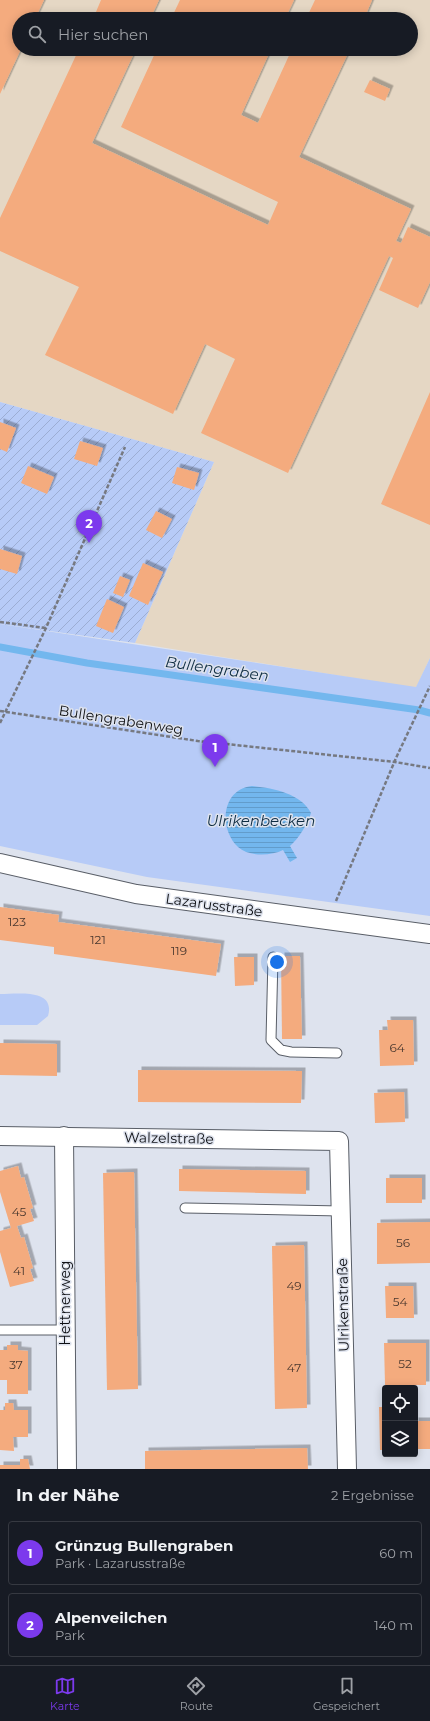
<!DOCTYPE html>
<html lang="de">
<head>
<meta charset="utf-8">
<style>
  :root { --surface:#171b24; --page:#242831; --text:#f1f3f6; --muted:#9ea1a6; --line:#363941; --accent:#7c3aed }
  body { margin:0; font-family:Montserrat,sans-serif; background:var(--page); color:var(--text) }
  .controls { position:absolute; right:12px; bottom:12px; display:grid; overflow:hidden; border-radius:4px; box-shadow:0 2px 10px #0003 }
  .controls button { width:36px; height:36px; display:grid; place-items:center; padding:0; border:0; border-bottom:1px solid var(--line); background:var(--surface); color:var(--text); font:20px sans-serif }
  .you { position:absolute; left:277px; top:962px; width:14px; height:14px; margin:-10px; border:3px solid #fff; border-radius:50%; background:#1a73e8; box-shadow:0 0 0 6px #1a73e833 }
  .badge { display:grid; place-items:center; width:26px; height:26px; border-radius:50%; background:var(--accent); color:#fff; font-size:13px; font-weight:700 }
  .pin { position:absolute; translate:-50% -33px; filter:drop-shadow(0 1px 2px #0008) }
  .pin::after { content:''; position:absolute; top:21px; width:14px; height:12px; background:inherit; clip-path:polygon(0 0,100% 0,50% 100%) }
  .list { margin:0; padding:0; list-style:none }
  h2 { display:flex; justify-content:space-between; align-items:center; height:52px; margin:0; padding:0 16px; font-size:17px }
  h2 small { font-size:13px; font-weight:400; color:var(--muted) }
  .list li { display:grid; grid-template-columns:26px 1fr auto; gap:12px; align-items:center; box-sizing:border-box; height:64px; margin:0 8px 8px; padding:0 8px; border:1px solid var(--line); border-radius:4px }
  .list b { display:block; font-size:15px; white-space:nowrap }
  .list p { margin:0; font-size:13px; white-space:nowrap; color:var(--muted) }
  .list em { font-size:13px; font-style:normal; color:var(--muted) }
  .icon { flex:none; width:22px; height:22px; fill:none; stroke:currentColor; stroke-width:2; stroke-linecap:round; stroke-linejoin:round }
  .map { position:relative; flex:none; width:430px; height:1469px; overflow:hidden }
  .search { position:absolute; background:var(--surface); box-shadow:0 2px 10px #0003; left:12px; right:12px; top:12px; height:44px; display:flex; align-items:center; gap:10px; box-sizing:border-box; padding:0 14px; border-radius:22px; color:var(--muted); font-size:15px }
  .sheet { height:196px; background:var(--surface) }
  nav { display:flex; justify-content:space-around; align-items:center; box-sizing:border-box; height:56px; border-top:1px solid var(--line); background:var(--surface); font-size:11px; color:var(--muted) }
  nav a { display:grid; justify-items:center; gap:2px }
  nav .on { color:var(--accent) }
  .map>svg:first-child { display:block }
  .commercial { fill:#e5d7c4; fill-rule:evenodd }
  .park { fill:#b7cbf7 }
  .garden { fill:url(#garden-furrows) }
  .water { fill:url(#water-rules) }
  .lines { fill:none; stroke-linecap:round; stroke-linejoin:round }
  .stream { stroke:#73b7ee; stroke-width:7 }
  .building { fill:#f4ab7e; filter:url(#shadow) }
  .service-casing { stroke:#595e67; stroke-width:11 }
  .minor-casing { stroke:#595e67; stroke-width:20 }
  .path { stroke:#767981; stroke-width:2.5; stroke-dasharray:4 2; stroke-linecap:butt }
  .service { stroke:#fff; stroke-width:9 }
  .minor { stroke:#fff; stroke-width:18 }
  .labels { text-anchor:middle; stroke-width:3; stroke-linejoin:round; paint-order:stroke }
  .number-label { font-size:12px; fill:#48372e }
  .street-label { font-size:14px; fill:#0e1014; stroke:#dee3ee }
  .water-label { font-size:15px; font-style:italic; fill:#0f2d43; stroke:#dee3ee }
</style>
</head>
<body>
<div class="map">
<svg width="430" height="1469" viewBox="0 0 430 1469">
  <defs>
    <pattern id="garden-furrows" width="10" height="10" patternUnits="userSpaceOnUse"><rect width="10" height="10" fill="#b7cbf7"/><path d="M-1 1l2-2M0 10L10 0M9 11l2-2" fill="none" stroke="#9cadd3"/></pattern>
    <pattern id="water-rules" width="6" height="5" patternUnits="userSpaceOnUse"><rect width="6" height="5" fill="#73b7ee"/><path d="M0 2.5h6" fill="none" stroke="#629ccb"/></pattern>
    <filter id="shadow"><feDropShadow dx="3.5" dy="-3.5" stdDeviation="0" flood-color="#0004"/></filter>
  </defs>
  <rect width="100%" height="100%" fill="#dee3ee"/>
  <path class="commercial" d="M0 0H430V658L416 688 135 643 214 462 0 402ZM19 19H411V49H19Z"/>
  <g class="park">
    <path d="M0 624 416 687 430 658V916L147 877 0 846Z"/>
    <path d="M0 994C17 994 56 988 48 1016L37 1025H0Z"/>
  </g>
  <path class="garden" d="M0 402 214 462 135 643 0 624Z"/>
  <path class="water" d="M252 786C272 788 301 793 311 813 307 825 299 838 290 846L297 858 290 862 283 850C271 856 249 857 238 847 218 828 222 789 252 786Z"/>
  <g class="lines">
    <path class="stream" d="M0 647 87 663 419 710 430 713"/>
  </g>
  <g class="building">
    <path d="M0 0H44L35 19H19V49H21L0 94Z"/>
    <path d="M101 0H159L150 19H93Z"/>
    <path d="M180 0H294L285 19H171Z"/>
    <path d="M315 0H372L364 19H306Z"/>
    <path d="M79 49H136L92 143 268 225 278 202 121 127 157 49H271L241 115 258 123 292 49H350L299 157 411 209 396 241 401 243 408 227 430 237V282L418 308 379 290 393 258 389 256 288 473 201 433 235 359 205 344 173 414 45 355 79 287 0 251V218Z"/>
    <path d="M370 80 390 89 385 101 364 92Z"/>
    <path d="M430 392V525L381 504Z"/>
    <path d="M0 422 16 428 7 452 0 449Z"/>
    <path d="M80 441 103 448 97 466 74 459Z"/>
    <path d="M28 466 54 477 47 494 21 483Z"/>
    <path d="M177 467 199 473 194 490 172 483Z"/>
    <path d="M156 511 172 519 162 538 146 530Z"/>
    <path d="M0 549 22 556 17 574 0 569Z"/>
    <path d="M143 563 163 572 148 605 129 596Z"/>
    <path d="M120 576 130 580 123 597 113 593Z"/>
    <path d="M107 599 124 607 113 633 96 626Z"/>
    <path d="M0 907 59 915 58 922 221 944 216 976 54 954V947L0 940Z"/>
    <path d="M281 956H300L302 1039H282Z"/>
    <path d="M234 957H254V985L235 986Z"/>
    <path d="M387 1020H413L414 1065 380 1066 379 1030H388Z"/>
    <path d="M0 1043 57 1044V1076L0 1075Z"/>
    <path d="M138 1070 302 1071 301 1103 138 1102Z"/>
    <path d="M404 1092 405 1122 375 1123 374 1093Z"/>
    <path d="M18 1166 21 1178 24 1177 33 1208 30 1209 34 1221 17 1226 21 1238 24 1237 33 1268 30 1269 34 1281 10 1287 0 1252V1231L11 1228 0 1192V1171Z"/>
    <path d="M179 1169 306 1171V1194L179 1191Z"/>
    <path d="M134 1172 138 1389 107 1390 103 1173Z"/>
    <rect x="386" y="1178" width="36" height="25"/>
    <path d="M430 1222V1263L377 1264V1223Z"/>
    <path d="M304 1245 307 1408 275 1409 272 1246Z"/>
    <path d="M385 1286H413L414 1318H386Z"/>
    <path d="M384 1343H426V1385H385Z"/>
    <path d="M7 1345H18V1350L28 1351V1394H7V1380H0V1350H7Z"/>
    <path d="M5 1403H13L14 1410H28V1437H13L14 1451 0 1450V1410H5Z"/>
    <path d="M379 1407H385V1450H380Z"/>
    <rect x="415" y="1421" width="15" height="28"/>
    <path d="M307 1448 308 1469H145V1451Z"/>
    <path d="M20 1459H28L30 1469H0V1465H20Z"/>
  </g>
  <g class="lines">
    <defs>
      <g id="service">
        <path d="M273 957 271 1040 281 1050 291 1052 337 1053"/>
        <path d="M185 1208 341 1211"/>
        <path d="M0 1330H66"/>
      </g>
      <g id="minor">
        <path d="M0 863 136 894 430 934"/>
        <path d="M0 1136 339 1141 347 1469"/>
        <path d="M64 1136 67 1469"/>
      </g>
    </defs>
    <use href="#service" class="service-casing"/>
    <use href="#minor" class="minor-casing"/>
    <g class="path">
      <path d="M0 622 46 628"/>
      <path d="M0 711 198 741 395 762 430 768"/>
      <path d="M0 723 46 628 125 447"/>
      <path d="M336 901 396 758 430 686"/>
    </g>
    <use href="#service" class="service"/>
    <use href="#minor" class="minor"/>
  </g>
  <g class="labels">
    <g class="number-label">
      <text x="17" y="926">123</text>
      <text x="98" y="944">121</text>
      <text x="179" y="955">119</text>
      <text x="397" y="1052">64</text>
      <text x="19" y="1216">45</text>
      <text x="403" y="1247">56</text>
      <text x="19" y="1275">41</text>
      <text x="294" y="1290">49</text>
      <text x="400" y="1306">54</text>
      <text x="405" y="1368">52</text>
      <text x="16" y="1369">37</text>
      <text x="294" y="1372">47</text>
    </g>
    <g class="street-label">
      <text transform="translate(121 720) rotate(9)" y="5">Bullengrabenweg</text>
      <text transform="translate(214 905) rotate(8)" y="5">Lazarusstraße</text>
      <text transform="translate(169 1138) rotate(1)" y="5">Walzelstraße</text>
      <text transform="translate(65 1303) rotate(-90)" y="5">Hettnerweg</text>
      <text transform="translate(343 1305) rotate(-91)" y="5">Ulrikenstraße</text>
    </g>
    <g class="water-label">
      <text transform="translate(217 669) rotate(8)" y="5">Bullengraben</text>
      <text x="261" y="826">Ulrikenbecken</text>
    </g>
  </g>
</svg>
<div class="controls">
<button><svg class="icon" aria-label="locate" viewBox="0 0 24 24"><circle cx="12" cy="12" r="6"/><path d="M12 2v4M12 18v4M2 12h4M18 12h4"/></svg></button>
<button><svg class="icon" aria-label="layers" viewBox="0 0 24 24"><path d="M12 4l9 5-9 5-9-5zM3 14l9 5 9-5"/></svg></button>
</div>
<div class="you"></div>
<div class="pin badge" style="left:215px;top:767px">1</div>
<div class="pin badge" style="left:89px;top:543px">2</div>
<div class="search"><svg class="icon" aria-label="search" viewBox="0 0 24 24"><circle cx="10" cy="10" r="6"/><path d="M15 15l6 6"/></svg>Hier suchen</div>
</div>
<section class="sheet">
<h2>In der Nähe<small>2 Ergebnisse</small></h2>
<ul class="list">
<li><span class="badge">1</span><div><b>Grünzug Bullengraben</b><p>Park · Lazarusstraße</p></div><em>60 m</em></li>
<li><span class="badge">2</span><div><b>Alpenveilchen</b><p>Park</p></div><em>140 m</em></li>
</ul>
</section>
<nav>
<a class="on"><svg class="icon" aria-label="map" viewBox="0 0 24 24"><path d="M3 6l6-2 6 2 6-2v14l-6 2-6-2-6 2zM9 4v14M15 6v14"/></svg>Karte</a>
<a><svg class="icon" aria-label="directions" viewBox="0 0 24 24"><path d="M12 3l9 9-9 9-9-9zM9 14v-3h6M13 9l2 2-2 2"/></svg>Route</a>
<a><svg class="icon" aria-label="saved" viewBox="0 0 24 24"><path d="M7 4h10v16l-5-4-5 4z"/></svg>Gespeichert</a>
</nav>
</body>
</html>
